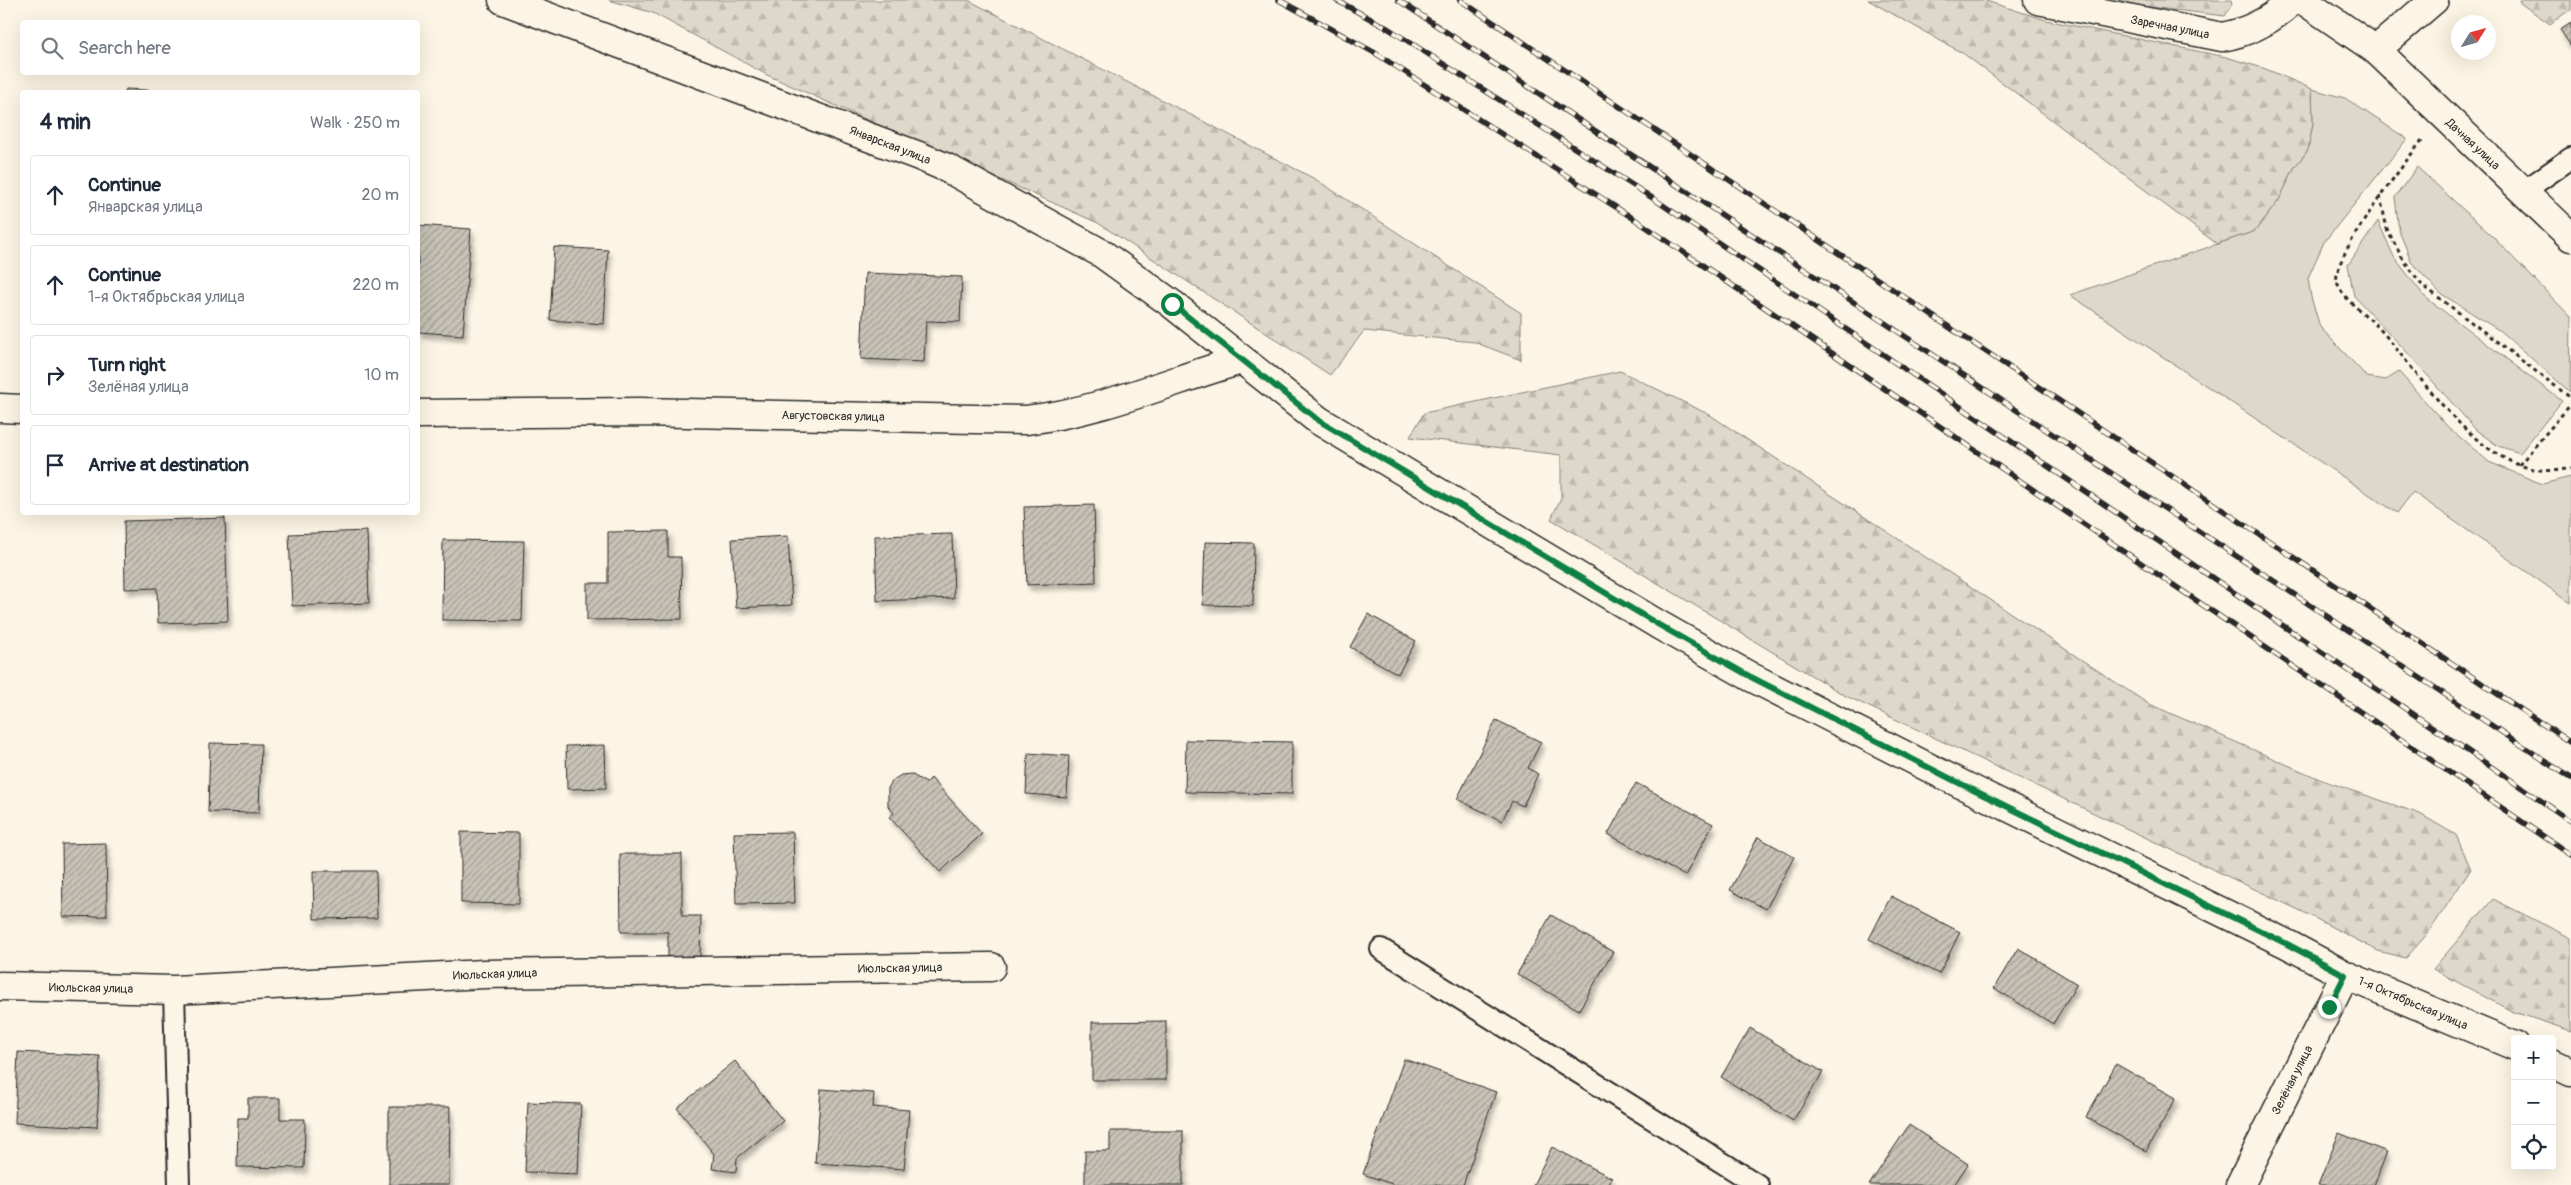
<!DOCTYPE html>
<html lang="en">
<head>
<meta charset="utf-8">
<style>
  :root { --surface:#fff; --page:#f2f2f3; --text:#1f2937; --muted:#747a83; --line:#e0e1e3 }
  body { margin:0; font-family:Pangolin,sans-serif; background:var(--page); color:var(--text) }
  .controls { position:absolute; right:15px; bottom:15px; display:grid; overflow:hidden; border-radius:5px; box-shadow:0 5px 20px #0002 }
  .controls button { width:45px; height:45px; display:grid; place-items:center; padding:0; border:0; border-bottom:1px solid var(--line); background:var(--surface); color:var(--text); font:25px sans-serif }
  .compass { position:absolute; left:2451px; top:15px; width:45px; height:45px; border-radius:50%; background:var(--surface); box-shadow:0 5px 20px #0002; rotate:53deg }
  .stop { position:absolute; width:15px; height:15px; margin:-11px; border:4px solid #0b8043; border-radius:50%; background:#fff }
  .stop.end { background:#0b8043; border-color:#fff; box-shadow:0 1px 5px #0008 }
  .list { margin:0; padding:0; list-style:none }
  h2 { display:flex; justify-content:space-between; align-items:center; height:65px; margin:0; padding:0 20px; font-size:21px }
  h2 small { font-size:16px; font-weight:400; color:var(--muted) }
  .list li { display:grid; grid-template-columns:32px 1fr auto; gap:15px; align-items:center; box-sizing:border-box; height:80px; margin:0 10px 10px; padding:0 10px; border:1px solid var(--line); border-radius:5px }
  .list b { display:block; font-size:19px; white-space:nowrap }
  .list p { margin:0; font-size:16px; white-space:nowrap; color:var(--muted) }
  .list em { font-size:16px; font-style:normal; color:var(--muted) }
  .icon { flex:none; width:28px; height:28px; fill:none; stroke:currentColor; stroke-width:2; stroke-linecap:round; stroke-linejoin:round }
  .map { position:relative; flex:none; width:2571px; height:1185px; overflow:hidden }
  .search { position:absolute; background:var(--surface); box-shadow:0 5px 20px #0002; left:20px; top:20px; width:400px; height:55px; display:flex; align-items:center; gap:12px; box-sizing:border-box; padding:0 18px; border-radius:5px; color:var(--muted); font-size:19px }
  .panel { position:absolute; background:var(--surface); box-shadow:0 5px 20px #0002; left:20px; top:90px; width:400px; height:425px; border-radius:5px }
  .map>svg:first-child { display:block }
  .grass { fill:#ded8ca; stroke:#84827a }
  .forest { fill:url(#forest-firs); stroke:#84827a }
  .building { fill:url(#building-hatch); stroke:#2b2b2b; filter:url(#shadow) }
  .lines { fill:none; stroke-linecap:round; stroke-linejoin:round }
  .service-casing { stroke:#2b2b2b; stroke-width:24 }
  .minor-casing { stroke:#2b2b2b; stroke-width:31 }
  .tertiary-casing { stroke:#2b2b2b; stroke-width:31 }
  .path { stroke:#2b2b2b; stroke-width:3; stroke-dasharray:4 4; stroke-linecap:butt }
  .service { stroke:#fcf5e5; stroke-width:20 }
  .minor { stroke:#fcf5e5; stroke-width:28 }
  .tertiary { stroke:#fcf5e5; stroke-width:28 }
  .rail-casing { stroke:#2b2b2b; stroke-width:5.5 }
  .rail { stroke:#fcf5e5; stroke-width:4; stroke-dasharray:11; stroke-linecap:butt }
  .route { stroke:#0b8043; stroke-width:6 }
  .labels { text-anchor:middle; stroke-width:4.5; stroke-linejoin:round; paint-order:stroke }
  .street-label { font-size:12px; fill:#2b2b2b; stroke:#fcf5e5 }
</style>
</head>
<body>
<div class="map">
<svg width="2571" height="1185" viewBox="0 0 2571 1185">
  <defs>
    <pattern id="forest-firs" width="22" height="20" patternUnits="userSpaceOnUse" patternTransform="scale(1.25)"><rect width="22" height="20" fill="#ded8ca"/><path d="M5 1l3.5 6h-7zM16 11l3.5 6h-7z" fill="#bfbaae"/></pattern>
    <pattern id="building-hatch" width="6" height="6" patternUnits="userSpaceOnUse" patternTransform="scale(1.25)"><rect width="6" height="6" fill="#c8c3b7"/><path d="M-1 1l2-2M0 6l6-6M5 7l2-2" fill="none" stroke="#a39f95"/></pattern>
    <filter id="shadow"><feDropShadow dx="3" dy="5.5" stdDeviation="2.5" flood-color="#0004"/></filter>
  </defs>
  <rect width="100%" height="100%" fill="#fcf5e5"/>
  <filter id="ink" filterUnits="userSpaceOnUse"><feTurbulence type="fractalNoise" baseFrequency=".02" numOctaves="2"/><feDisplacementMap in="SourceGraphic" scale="10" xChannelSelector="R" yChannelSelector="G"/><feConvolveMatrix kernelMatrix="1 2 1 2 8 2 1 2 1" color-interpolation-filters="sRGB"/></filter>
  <g filter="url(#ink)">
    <g class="grass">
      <path d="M2312 89 2345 98 2407 139 2324 242 2308 278 2311 297 2320 327 2367 377 2386 380 2399 372 2448 427 2489 462 2542 484 2571 477V603L2413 492 2397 513 2070 295 2255 231 2279 200 2294 168 2308 150 2313 123Z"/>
      <path d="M2417 167 2490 234 2571 317 2570 392 2500 331 2440 293 2412 263 2399 231 2395 197Z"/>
      <path d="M2378 221 2394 257 2425 297 2562 401 2520 453 2498 446 2476 430 2405 350 2354 296 2348 265Z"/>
    </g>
    <g class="forest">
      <path d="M609 0H968L1315 179 1521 313V360L1474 342 1364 331 1330 375 1098 223 767 75 653 13Z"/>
      <path d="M1868 0H1983L2046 20 2226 57 2266 69 2312 89 2313 123 2308 150 2294 168 2279 200 2255 231 2217 244 1964 54Z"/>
      <path d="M2114 0H2231L2232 4 2225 16 2124 4Z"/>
      <path d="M2520 0H2571V9L2550 24 2520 3Z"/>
      <path d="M1620 371 1710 415 2147 703 2322 780 2420 814 2456 835 2471 869 2429 932 2406 958 2378 951 2301 911 1844 695 1551 519 1561 498V455L1410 437 1424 413Z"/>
      <path d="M2493 899 2571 938V1031L2511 1011 2433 969Z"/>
    </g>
    <g class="building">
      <path d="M2571 23V46L2560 30Z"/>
      <path d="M126 89 183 92H125Z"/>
      <path d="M418 225 471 229 463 335 418 332Z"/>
      <path d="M554 247 608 250 604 324 550 320Z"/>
      <path d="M865 273 962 277 960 322 926 321 924 362 861 359Z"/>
      <path d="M1094 505 1096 582 1027 585 1024 507Z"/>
      <path d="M225 518 228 621 158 623 157 588 125 589 124 521Z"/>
      <path d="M367 531 369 603 292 606 289 534Z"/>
      <path d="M668 531V557H681L682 619 587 620V583H608V532Z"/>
      <path d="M952 534 954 598 877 601 875 536Z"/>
      <path d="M788 536 792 605 736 608 732 539Z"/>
      <path d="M443 540 524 541 522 621 442 620Z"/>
      <path d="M1205 542 1254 543 1253 606 1203 605Z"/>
      <path d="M1368 614 1416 641 1398 674 1350 647Z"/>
      <path d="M1496 720 1541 742 1528 768 1538 774 1523 806 1512 801 1502 821 1457 799Z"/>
      <path d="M1186 740 1292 742V794L1185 792Z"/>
      <path d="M210 743 261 744 259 813 208 812Z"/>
      <path d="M605 745 606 788 567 789 566 746Z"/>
      <path d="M1028 753 1069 756 1067 797 1026 794Z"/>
      <path d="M911 774 926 783 931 778 982 834 940 872 889 817 894 813 888 806V788L893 780 901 775Z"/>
      <path d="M1636 783 1713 824 1685 876 1608 834Z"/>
      <path d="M461 832 519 833V904L461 903Z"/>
      <path d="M793 832 795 903 736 904 734 833Z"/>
      <path d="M1758 837 1794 857 1766 909 1730 890Z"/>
      <path d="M106 843 107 916 63 917 62 844Z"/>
      <path d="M620 854H682V916H701L700 958H668V932H621Z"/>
      <path d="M313 871H376L377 918 314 919Z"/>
      <path d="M1891 896 1960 932 1939 974 1869 939Z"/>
      <path d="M1551 915 1613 952 1579 1010 1517 974Z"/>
      <path d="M2018 948 2077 984 2053 1024 1994 988Z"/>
      <path d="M1166 1021V1080H1092V1022Z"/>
      <path d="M1750 1028 1823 1072 1793 1121 1721 1077Z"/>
      <path d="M18 1052 100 1056 97 1127 15 1123Z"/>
      <path d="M1404 1059 1496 1092 1463 1185H1395L1363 1174Z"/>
      <path d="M735 1061 783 1121 737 1158 736 1172 712 1169 714 1154 677 1108Z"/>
      <path d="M2116 1064 2176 1098 2146 1151 2086 1117Z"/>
      <path d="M821 1089 874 1093 873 1107 909 1110 904 1169 815 1163Z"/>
      <path d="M248 1098H280V1119H305L304 1168 237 1167 238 1118H248Z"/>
      <path d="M528 1102 581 1104 578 1174 525 1172Z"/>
      <path d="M389 1107H450L449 1185H389Z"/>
      <path d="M1909 1125 1968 1164 1954 1185H1869Z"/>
      <path d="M1110 1131H1183V1185H1085V1151H1110Z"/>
      <path d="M2339 1133 2387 1152 2374 1185H2318Z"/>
      <path d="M1552 1147 1612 1178 1608 1185H1533Z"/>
    </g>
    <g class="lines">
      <defs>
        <g id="service">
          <path d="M2524 191 2571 158"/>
          <path d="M1381 949 1758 1185"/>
          <path d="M174 990 179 1185"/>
        </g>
        <g id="minor">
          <path d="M503 0 919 156 947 168 1101 253 1172 304 1318 420 1659 625 1751 677 1961 784 2287 944 2345 975 2515 1046"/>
          <path d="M2038 0 2222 37C2250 32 2272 20 2293 0"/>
          <path d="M2376 50 2434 0"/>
          <path d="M0 408 22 409"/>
          <path d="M418 414 639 412 1026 420C1101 412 1169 381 1241 360"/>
          <path d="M0 986 174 990 484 974 991 967"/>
          <path d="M2552 1063 2571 1072"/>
          <path d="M2240 1185 2345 975"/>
        </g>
        <path id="tertiary" d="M2303 0 2376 50 2571 237"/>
      </defs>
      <use href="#service" class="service-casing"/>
      <use href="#minor" class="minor-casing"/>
      <use href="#tertiary" class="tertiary-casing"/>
      <g class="path">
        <path d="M2422 140C2406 162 2331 257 2337 281 2341 299 2365 313 2377 326 2425 378 2487 489 2571 468"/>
        <path d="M2380 196 2387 229 2401 256 2421 284 2571 398"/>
        <path d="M2519 465 2571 404"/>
      </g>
      <use href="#service" class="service"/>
      <use href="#minor" class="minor"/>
      <use href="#tertiary" class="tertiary"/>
      <defs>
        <g id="rail">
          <path d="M1279 0 1375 53 1639 222 2571 855"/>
          <path d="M1336 0 1389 29 1654 199 2571 821"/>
          <path d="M1398 0 2571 778"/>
          <path d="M1460 0 2571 743"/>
        </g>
      </defs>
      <use href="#rail" class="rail-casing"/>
      <use href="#rail" class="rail"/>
    </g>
  </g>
  <g class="lines" filter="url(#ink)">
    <path class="route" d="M1172 304 1318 420 1659 625 1751 677 1961 784 2287 944 2345 975 2329 1007"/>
  </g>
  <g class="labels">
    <g class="street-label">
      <text transform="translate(2170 27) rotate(11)" y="4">Заречная улица</text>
      <text transform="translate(2473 144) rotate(43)" y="4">Дачная улица</text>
      <text transform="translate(890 145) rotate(21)" y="4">Январская улица</text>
      <text transform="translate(833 416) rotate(1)" y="4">Августовская улица</text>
      <text transform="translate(900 968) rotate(-1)" y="4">Июльская улица</text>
      <text transform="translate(495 974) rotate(-2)" y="4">Июльская улица</text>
      <text transform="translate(91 988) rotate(1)" y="4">Июльская улица</text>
      <text transform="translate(2413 1003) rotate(23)" y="4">1-я Октябрьская улица</text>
      <text transform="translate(2292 1080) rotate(-63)" y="4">Зелёная улица</text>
    </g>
  </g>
</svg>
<div class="controls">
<button>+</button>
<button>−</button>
<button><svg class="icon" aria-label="locate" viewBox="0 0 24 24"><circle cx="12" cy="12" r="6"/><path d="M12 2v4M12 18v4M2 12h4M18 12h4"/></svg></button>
</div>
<svg class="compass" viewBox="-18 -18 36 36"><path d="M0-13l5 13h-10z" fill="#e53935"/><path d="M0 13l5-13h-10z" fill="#747a83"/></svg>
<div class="stop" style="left:1172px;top:304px"></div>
<div class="stop end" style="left:2329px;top:1007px"></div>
<div class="search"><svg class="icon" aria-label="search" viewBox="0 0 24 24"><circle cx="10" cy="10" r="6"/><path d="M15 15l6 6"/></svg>Search here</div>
<section class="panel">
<h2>4 min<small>Walk · 250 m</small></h2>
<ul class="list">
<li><svg class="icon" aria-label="ahead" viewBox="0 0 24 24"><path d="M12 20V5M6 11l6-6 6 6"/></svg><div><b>Continue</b><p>Январская улица</p></div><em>20 m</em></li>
<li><svg class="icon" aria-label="ahead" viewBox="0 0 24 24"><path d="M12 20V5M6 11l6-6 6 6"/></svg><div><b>Continue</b><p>1-я Октябрьская улица</p></div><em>220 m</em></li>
<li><svg class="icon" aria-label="right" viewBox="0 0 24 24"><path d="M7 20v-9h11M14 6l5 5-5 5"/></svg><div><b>Turn right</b><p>Зелёная улица</p></div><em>10 m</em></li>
<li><svg class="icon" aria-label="arrive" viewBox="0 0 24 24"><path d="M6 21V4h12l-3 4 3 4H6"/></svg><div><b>Arrive at destination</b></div></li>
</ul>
</section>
</div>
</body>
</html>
